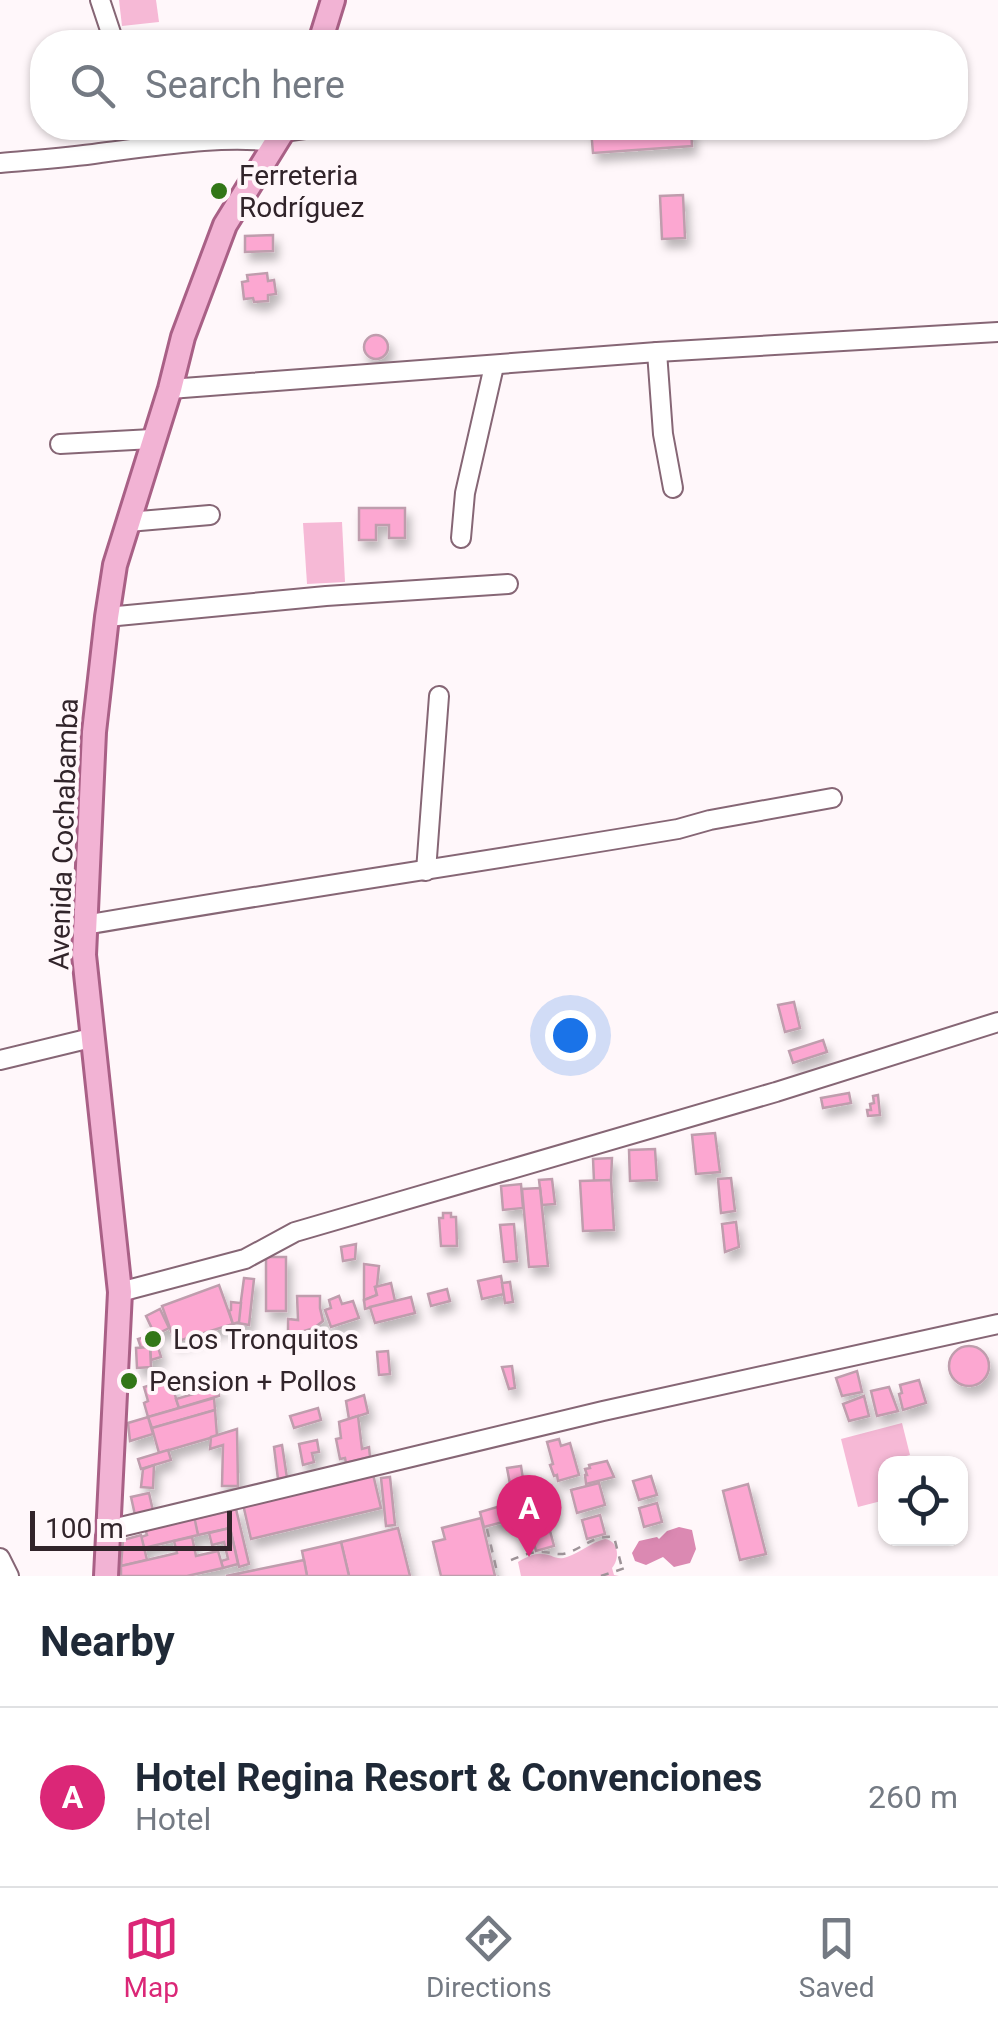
<!DOCTYPE html>
<html lang="en">
<head>
<meta charset="utf-8">
<style>
  :root { --surface:#fff; --page:#f6f6f7; --text:#1f2937; --muted:#747a83; --line:#e0e1e3; --accent:#db2777 }
  body { margin:0; font-family:Roboto,sans-serif; background:var(--page); color:var(--text) }
  .controls { position:absolute; right:30px; bottom:30px; display:grid; overflow:hidden; border-radius:20px; box-shadow:0 2px 8px #0004 }
  .controls button { width:90px; height:90px; display:grid; place-items:center; padding:0; border:0; border-bottom:2px solid var(--line); background:var(--surface); color:var(--text); font:50px sans-serif }
  .scale { position:absolute; left:30px; bottom:25px; width:202px; box-sizing:border-box; padding-left:10px; border:5px solid #31242a; border-top:0; font-size:28px; line-height:35px; white-space:nowrap; color:#31242a; -webkit-text-stroke:8px #fff7fa; paint-order:stroke }
  .you { position:absolute; left:570px; top:1035px; width:35px; height:35px; margin:-25px; border:8px solid #fff; border-radius:50%; background:#1a73e8; box-shadow:0 0 0 15px #1a73e833 }
  .badge { display:grid; place-items:center; width:65px; height:65px; border-radius:50%; background:var(--accent); color:#fff; font-size:32px; font-weight:700 }
  .pin { position:absolute; translate:-50% -82px; filter:drop-shadow(0 2px 5px #0008) }
  .pin::after { content:''; position:absolute; top:52px; width:35px; height:30px; background:inherit; clip-path:polygon(0 0,100% 0,50% 100%) }
  .list { margin:0; padding:0; list-style:none }
  h2 { display:flex; justify-content:space-between; align-items:center; height:130px; margin:0; padding:0 40px; font-size:42px }
  h2 small { font-size:32px; font-weight:400; color:var(--muted) }
  .list li { display:grid; grid-template-columns:65px 1fr auto; gap:30px; align-items:center; box-sizing:border-box; height:180px; padding:0 40px; border-top:2px solid var(--line) }
  .list b { display:block; font-size:38px; white-space:nowrap }
  .list p { margin:0; font-size:32px; white-space:nowrap; color:var(--muted) }
  .list em { font-size:32px; font-style:normal; color:var(--muted) }
  .icon { flex:none; width:55px; height:55px; fill:none; stroke:currentColor; stroke-width:2; stroke-linecap:round; stroke-linejoin:round }
  .map { position:relative; flex:none; width:998px; height:1576px; overflow:hidden }
  .search { position:absolute; background:var(--surface); box-shadow:0 2px 8px #0004; left:30px; right:30px; top:30px; height:110px; display:flex; align-items:center; gap:25px; box-sizing:border-box; padding:0 35px; border-radius:40px; color:var(--muted); font-size:38px }
  .sheet { height:310px; background:var(--surface) }
  nav { display:flex; justify-content:space-around; align-items:center; box-sizing:border-box; height:140px; border-top:2px solid var(--line); background:var(--surface); font-size:28px; color:var(--muted) }
  nav a { display:grid; justify-items:center; gap:5px }
  nav .on { color:var(--accent) }
  .map>svg:first-child { display:block }
  .green { fill:#f6b9d6 }
  .water { fill:#db89b2 }
  .building { fill:#fca7d1; stroke:#bf9dad; stroke-width:2.5; filter:url(#shadow) }
  .lines { fill:none; stroke-linecap:round; stroke-linejoin:round }
  .minor-casing { stroke:#866675; stroke-width:22 }
  .major-casing { stroke:#a96086; stroke-width:28 }
  .path { stroke:#9d9297; stroke-width:2.5; stroke-dasharray:8 8; stroke-linecap:butt }
  .minor { stroke:#fff; stroke-width:18 }
  .major { stroke:#f2b3d4; stroke-width:22 }
  .poi-dot { fill:#327617; stroke:#fff7fa; stroke-width:4 }
  .labels { text-anchor:middle; stroke-width:8; stroke-linejoin:round; paint-order:stroke }
  .poi-label { font-size:28px; fill:#31242a; stroke:#fff7fa; text-anchor:start }
  .street-label { font-size:28px; fill:#31242a; stroke:#fff7fa }
</style>
</head>
<body>
<div class="map">
<svg width="998" height="1576" viewBox="0 0 998 1576">
  <defs>
    <filter id="shadow"><feDropShadow dx="4.5" dy="8" stdDeviation="5" flood-color="#0004"/></filter>
  </defs>
  <rect width="100%" height="100%" fill="#fff7fa"/>
  <g class="green">
    <path d="M119 0H156L159 22 122 26Z"/>
    <path d="M342 522 345 582 307 584 303 523Z"/>
    <path d="M902 1423 910 1455 880 1463 911 1456 913 1463 886 1464 885 1500 858 1507 841 1439Z"/>
    <path d="M605 1539C619 1541 620 1559 612 1568L614 1575 619 1576H521L518 1562C525 1558 534 1553 542 1554 552 1554 556 1561 567 1557 581 1552 590 1543 605 1539Z"/>
  </g>
  <path class="water" d="M679 1527 692 1530 696 1549 690 1563 674 1567 663 1557 646 1565 635 1561 632 1553 639 1541 657 1537 659 1539 667 1531Z"/>
  <g class="building">
    <path d="M622 128H691L692 146 593 153 591 130Z"/>
    <path d="M683 195 685 238 662 239 660 196Z"/>
    <path d="M273 235V251L245 252V236Z"/>
    <path d="M267 273 268 281 274 280 276 294 268 295V301L254 302 253 298 244 299 242 282 248 281 247 275Z"/>
    <circle cx="376" cy="347" r="12"/>
    <path d="M359 508H405V538H389V525H376V540H359Z"/>
    <path d="M794 1002 800 1028 785 1032 778 1005Z"/>
    <path d="M823 1040 827 1052 793 1063 789 1051Z"/>
    <path d="M849 1093 851 1103 823 1108 821 1098Z"/>
    <path d="M878 1095 880 1115 868 1116 867 1110H871L870 1104 874 1103 873 1096Z"/>
    <path d="M715 1133 720 1172 696 1174 692 1135Z"/>
    <path d="M655 1149 657 1180 630 1181 629 1150Z"/>
    <path d="M612 1158 611 1180 594 1181 593 1159Z"/>
    <path d="M731 1178 735 1211 721 1213 718 1179Z"/>
    <path d="M552 1179 555 1204 542 1205 539 1180Z"/>
    <path d="M611 1180 614 1230 583 1231 580 1181Z"/>
    <path d="M521 1184 523 1208 503 1210 501 1186Z"/>
    <path d="M540 1188 548 1266 529 1267 522 1189Z"/>
    <path d="M443 1213H451V1217H456L457 1246H441L439 1218H443Z"/>
    <path d="M736 1222 739 1247 725 1252 722 1224Z"/>
    <path d="M514 1224 517 1261 504 1262 500 1225Z"/>
    <path d="M356 1244 355 1259 343 1261 341 1247Z"/>
    <rect x="266" y="1257" width="20" height="54"/>
    <path d="M364 1264 379 1266 377 1286 375 1287 377 1295 364 1300Z"/>
    <path d="M501 1276 504 1294 482 1299 478 1281Z"/>
    <path d="M244 1278 254 1279 249 1325 238 1323Z"/>
    <path d="M510 1282 513 1302 505 1303 502 1283Z"/>
    <path d="M391 1283 395 1301 365 1309 364 1300 377 1295 375 1287Z"/>
    <path d="M219 1285 233 1324 175 1342 162 1306Z"/>
    <path d="M447 1289 450 1301 431 1306 428 1294Z"/>
    <path d="M297 1296H320V1308L323 1321 314 1328 288 1336V1319L298 1320Z"/>
    <path d="M339 1296 342 1304 353 1301 359 1318 331 1327 325 1310 331 1308 329 1300Z"/>
    <path d="M411 1297 415 1313 375 1323 370 1307Z"/>
    <path d="M231 1302 241 1303 239 1322 233 1324 229 1311 231 1310Z"/>
    <path d="M160 1309 169 1328 155 1335 146 1316Z"/>
    <path d="M154 1334 161 1357 151 1360 150 1347 141 1348 138 1339Z"/>
    <circle cx="969" cy="1366" r="20"/>
    <path d="M150 1347 151 1367 137 1368 136 1348Z"/>
    <path d="M388 1351 390 1374 379 1375 377 1352Z"/>
    <path d="M512 1366 515 1388 509 1389 502 1367Z"/>
    <path d="M857 1371 862 1392 842 1396 836 1378Z"/>
    <path d="M170 1379 179 1408 148 1417 144 1403 148 1401 144 1387Z"/>
    <path d="M919 1380 926 1403 903 1410 899 1394 902 1393 900 1385Z"/>
    <path d="M217 1387 219 1396 179 1408 176 1399Z"/>
    <path d="M889 1387 898 1411 877 1416 871 1391Z"/>
    <path d="M364 1395 368 1413 349 1419 346 1401Z"/>
    <path d="M864 1396 869 1416 849 1421 843 1404Z"/>
    <path d="M214 1398 215 1410 152 1428 148 1417Z"/>
    <path d="M318 1408 321 1420 294 1428 290 1416Z"/>
    <path d="M215 1410 217 1436 159 1453 152 1428Z"/>
    <path d="M358 1416 362 1449 369 1447 370 1457 346 1463 345 1458 340 1459 336 1439 341 1438 339 1422Z"/>
    <path d="M148 1417 153 1434 130 1441 128 1423Z"/>
    <path d="M237 1429 238 1486H222L223 1445 210 1449 211 1437Z"/>
    <path d="M559 1439 561 1446 570 1443 579 1475 558 1481 557 1475 554 1476 550 1465 553 1464 547 1442Z"/>
    <path d="M317 1440 319 1452 312 1453 314 1462 303 1465 299 1444Z"/>
    <path d="M282 1445 287 1478 278 1479 274 1447Z"/>
    <path d="M168 1450 171 1460 141 1469 138 1459Z"/>
    <path d="M607 1461 614 1477 586 1484 585 1475H587L585 1469 590 1468 589 1465Z"/>
    <path d="M154 1465 153 1488 141 1487 143 1469Z"/>
    <path d="M521 1466 526 1498 513 1500 507 1468Z"/>
    <path d="M372 1470 381 1508 251 1539 242 1500Z"/>
    <path d="M651 1476 657 1495 639 1500 633 1481Z"/>
    <path d="M390 1477 395 1525 386 1526 381 1478Z"/>
    <path d="M599 1483 605 1505 577 1513 571 1490Z"/>
    <path d="M748 1484 766 1554 740 1560 723 1491Z"/>
    <path d="M149 1493 153 1511 135 1515 131 1497Z"/>
    <path d="M547 1496 552 1515 534 1520 529 1501Z"/>
    <path d="M514 1502 518 1518 484 1527 480 1512Z"/>
    <path d="M657 1503 662 1522 644 1527 639 1508Z"/>
    <path d="M236 1509 249 1564 239 1567 230 1528 198 1535 194 1519Z"/>
    <path d="M193 1511 198 1535 144 1548 141 1537 147 1535 143 1522Z"/>
    <path d="M600 1515 605 1534 587 1539 582 1520Z"/>
    <path d="M481 1518 495 1576H441L433 1542 445 1539 442 1528Z"/>
    <path d="M549 1527 554 1546 536 1551 531 1532Z"/>
    <path d="M230 1528 238 1564 223 1568 221 1561 228 1559 224 1542 212 1545 209 1533Z"/>
    <path d="M398 1528 410 1576H349L341 1542Z"/>
    <path d="M141 1535 147 1560 121 1566 123 1540Z"/>
    <path d="M192 1537 196 1556 218 1551 223 1568 187 1576H121V1566L177 1553 174 1541Z"/>
    <path d="M341 1542 349 1576H307L302 1551Z"/>
    <path d="M304 1560 307 1576H226Z"/>
  </g>
  <g class="lines">
    <defs>
      <g id="minor">
        <path d="M100 0 114 42"/>
        <path d="M283 132 312 128"/>
        <path d="M0 163C33 160 67 158 100 153 158 146 219 135 277 142"/>
        <path d="M657 352 663 434 673 488"/>
        <path d="M170 389 657 352 998 332"/>
        <path d="M60 444 152 439"/>
        <path d="M128 522 210 515"/>
        <path d="M461 538 465 493 494 366"/>
        <path d="M107 617 326 596 508 584"/>
        <path d="M426 871 439 696"/>
        <path d="M85 925C283 891 481 862 678 829L710 820 832 798"/>
        <path d="M0 1060 91 1038"/>
        <path d="M120 1292 245 1259 295 1232 776 1092 998 1022"/>
        <path d="M108 1530 603 1411 998 1324"/>
        <path d="M0 1558 9 1576"/>
      </g>
      <g id="major">
        <path d="M320 42 333 0"/>
        <path d="M106 1576 120 1292 84 955 94 732 107 617 115 565 170 389 183 337 225 225 285 128"/>
      </g>
    </defs>
    <use href="#minor" class="minor-casing"/>
    <use href="#major" class="major-casing"/>
    <g class="path">
      <path d="M487 1529 498 1576"/>
      <path d="M511 1560C521 1556 532 1551 543 1552 552 1552 558 1556 567 1553 585 1547 593 1535 614 1537L622 1568"/>
      <path d="M601 1576 628 1567"/>
    </g>
    <use href="#minor" class="minor"/>
    <use href="#major" class="major"/>
  </g>
  <g class="poi-dot">
    <circle cx="219" cy="191" r="10"/>
    <circle cx="153" cy="1339" r="10"/>
    <circle cx="129" cy="1381" r="10"/>
  </g>
  <g class="labels">
    <g class="poi-label">
      <text x="239" y="185">Ferreteria<tspan x="239" dy="32">Rodríguez</tspan></text>
      <text x="173" y="1349">Los Tronquitos</text>
      <text x="149" y="1391">Pension + Pollos</text>
    </g>
    <g class="street-label">
      <text transform="translate(63 834) rotate(-88)" y="10">Avenida Cochabamba</text>
    </g>
  </g>
</svg>
<div class="controls">
<button><svg class="icon" aria-label="locate" viewBox="0 0 24 24"><circle cx="12" cy="12" r="6"/><path d="M12 2v4M12 18v4M2 12h4M18 12h4"/></svg></button>
</div>
<div class="scale">100 m</div>
<div class="you"></div>
<div class="pin badge" style="left:529px;top:1557px">A</div>
<div class="search"><svg class="icon" aria-label="search" viewBox="0 0 24 24"><circle cx="10" cy="10" r="6"/><path d="M15 15l6 6"/></svg>Search here</div>
</div>
<section class="sheet">
<h2>Nearby<small></small></h2>
<ul class="list">
<li><span class="badge">A</span><div><b>Hotel Regina Resort &amp; Convenciones</b><p>Hotel</p></div><em>260 m</em></li>
</ul>
</section>
<nav>
<a class="on"><svg class="icon" aria-label="map" viewBox="0 0 24 24"><path d="M3 6l6-2 6 2 6-2v14l-6 2-6-2-6 2zM9 4v14M15 6v14"/></svg>Map</a>
<a><svg class="icon" aria-label="directions" viewBox="0 0 24 24"><path d="M12 3l9 9-9 9-9-9zM9 14v-3h6M13 9l2 2-2 2"/></svg>Directions</a>
<a><svg class="icon" aria-label="saved" viewBox="0 0 24 24"><path d="M7 4h10v16l-5-4-5 4z"/></svg>Saved</a>
</nav>
</body>
</html>
